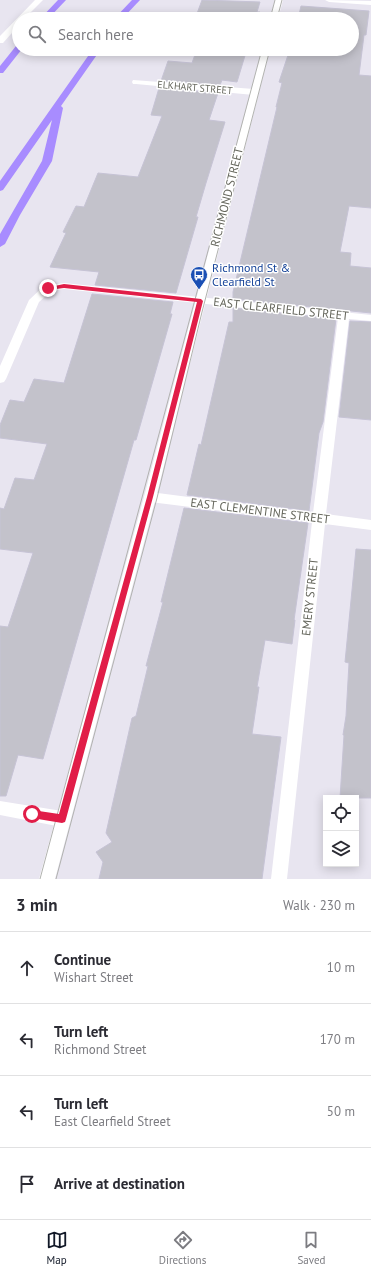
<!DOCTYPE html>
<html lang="en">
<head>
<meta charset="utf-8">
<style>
  :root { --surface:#fff; --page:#f7f7f7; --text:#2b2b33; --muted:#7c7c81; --line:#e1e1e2; --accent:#111827 }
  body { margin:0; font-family:"PT Sans",sans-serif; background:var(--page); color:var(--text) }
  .controls { position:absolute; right:12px; bottom:12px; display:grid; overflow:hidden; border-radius:0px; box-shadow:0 2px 10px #0003 }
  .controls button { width:36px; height:36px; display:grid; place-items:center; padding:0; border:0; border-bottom:1px solid var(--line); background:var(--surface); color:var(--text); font:20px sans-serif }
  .stop { position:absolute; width:12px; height:12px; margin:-9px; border:3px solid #e11d48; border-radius:50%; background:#fff }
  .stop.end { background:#e11d48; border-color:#fff; box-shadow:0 1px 4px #0008 }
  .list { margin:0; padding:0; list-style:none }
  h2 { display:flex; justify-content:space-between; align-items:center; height:52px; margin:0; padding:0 16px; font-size:17px }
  h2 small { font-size:13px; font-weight:400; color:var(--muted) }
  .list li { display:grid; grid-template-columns:26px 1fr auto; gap:12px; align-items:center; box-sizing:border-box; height:72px; padding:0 16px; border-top:1px solid var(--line) }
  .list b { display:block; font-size:15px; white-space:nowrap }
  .list p { margin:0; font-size:13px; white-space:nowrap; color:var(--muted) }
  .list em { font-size:13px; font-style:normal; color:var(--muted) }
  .icon { flex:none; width:22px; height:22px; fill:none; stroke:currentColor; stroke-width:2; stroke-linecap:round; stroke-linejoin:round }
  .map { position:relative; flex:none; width:371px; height:879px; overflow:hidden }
  .search { position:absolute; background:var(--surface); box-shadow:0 2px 10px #0003; left:12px; right:12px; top:12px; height:44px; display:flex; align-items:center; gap:10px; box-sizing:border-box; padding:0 14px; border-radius:22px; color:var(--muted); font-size:15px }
  .sheet { height:340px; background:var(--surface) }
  nav { display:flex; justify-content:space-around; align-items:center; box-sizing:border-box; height:56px; border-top:1px solid var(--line); background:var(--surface); font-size:11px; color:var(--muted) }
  nav a { display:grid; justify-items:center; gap:2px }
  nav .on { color:var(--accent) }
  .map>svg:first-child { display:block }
  .building { fill:#c3c2cb; stroke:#c6c3d5 }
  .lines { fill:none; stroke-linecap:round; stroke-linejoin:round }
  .street { fill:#fff; fill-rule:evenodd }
  .secondary { fill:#fff; fill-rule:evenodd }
  .highway { fill:#a88cff; fill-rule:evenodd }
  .tram { stroke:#b1b2af; stroke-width:1 }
  .route { fill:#e11d48 }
  .labels { text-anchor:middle; stroke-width:3; stroke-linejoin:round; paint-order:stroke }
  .far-street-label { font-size:10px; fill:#65665c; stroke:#fff }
  .street-label { font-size:12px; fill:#65665c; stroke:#fff }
  .transit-label { font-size:12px; fill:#164399; stroke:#fff; text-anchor:start }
</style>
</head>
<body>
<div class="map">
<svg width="371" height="879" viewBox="0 0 371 879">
  <rect width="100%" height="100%" fill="#e8e5f0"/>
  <g class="building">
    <path d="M202 0 260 2 257 12H260L258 19H195Z"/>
    <path d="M301 6 369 11 366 35H364L359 75 371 76V208L349 206 340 252 351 253 350 266 371 268V313L233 299V292L277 107H276L282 83 279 82 290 49H352V19H298Z"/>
    <path d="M197 49H247L237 82 222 80 220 85 161 81 168 61 192 63Z"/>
    <path d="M159 88 218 93 209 120 225 122 206 183 196 217H198L176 293 95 285 99 272 50 267 66 233 63 232 76 206 84 207 98 173 138 177 162 116 151 115Z"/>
    <path d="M92 294 173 302 170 314H172L136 440H134L43 759 18 755 6 796H0V626L8 627 33 553 0 549V508L4 509 15 478 34 480 47 444 0 438V425L10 400 24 402 34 379 64 383Z"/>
    <path d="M233 308 336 319 323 422 319 433 309 511 187 495 199 444 201 445 229 322H233Z"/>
    <path d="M350 321 371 322V420L339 417Z"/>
    <path d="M184 508 308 523 294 620H295L292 644 265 640 257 687H259L252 734 281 737 262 879H99L103 862 96 852 112 842 106 833 132 718 136 716 148 666H146L163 602H161Z"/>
    <path d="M356 549 371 550V798H340L344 735H343L346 716 349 663 345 662Z"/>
  </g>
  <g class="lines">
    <g class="street">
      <path d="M35 0H43L24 19H19V25L3 43H0V36Z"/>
      <path d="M325 0 371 1V5L329 2Z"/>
      <path d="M133 80 254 89 258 92 254 95 136 84H133L132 82Z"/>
      <path d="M64 283 371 315V321L349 319 326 514 371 520V530L325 524 287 879H271L312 522 150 502 146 500 144 497 146 494 150 492 313 513 338 318 64 289 51 291 39 302 6 379 4 382 0 383V366L29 300 44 286Z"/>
      <path d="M0 801 62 811 68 814 70 819 68 824 62 827 0 815Z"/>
    </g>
    <g class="secondary">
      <path d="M275 0H283L278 19H270Z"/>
      <path d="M262 49H270L156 497 55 879H39L144 497Z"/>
    </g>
    <g class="highway">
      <path d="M58 0H66L48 19H40Z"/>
      <path d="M132 0H140L122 19H114Z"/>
      <path d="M16 46H19V49H22L3 73H0V66Z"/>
      <path d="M93 49H101L61 106 63 108 52 161 20 215 5 244 0 247V234L42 161 52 120 3 190 0 191V181Z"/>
    </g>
    <g class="tram">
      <path d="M270 19 275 0"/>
      <path d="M277 19 282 0"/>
      <path d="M40 879 262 49"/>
      <path d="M56 879 157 498 202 312 270 49"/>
    </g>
  </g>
  <path class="route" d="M64 284 201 299 203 301 153 497 66 819 65 822 62 823 32 818 29 817 28 814 29 811 32 810 59 814 147 497 197 302 64 288 48 290 45 288Z"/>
  <defs>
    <symbol id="bus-pin" viewBox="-11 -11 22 30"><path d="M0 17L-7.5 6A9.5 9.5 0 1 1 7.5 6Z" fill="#1a4fb4" stroke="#fff"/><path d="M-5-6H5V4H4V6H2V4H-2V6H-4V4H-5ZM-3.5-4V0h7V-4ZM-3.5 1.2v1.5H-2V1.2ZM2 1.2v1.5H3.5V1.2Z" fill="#fff"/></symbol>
  </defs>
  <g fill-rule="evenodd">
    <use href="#bus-pin" x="189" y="265" width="20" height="27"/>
  </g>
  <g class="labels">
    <g class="far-street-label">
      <text transform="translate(195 87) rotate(5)" y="4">ELKHART STREET</text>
    </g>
    <g class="street-label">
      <text transform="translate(227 197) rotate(-76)" y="4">RICHMOND STREET</text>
      <text transform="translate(281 309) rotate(6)" y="4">EAST CLEARFIELD STREET</text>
      <text transform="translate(260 511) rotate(7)" y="4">EAST CLEMENTINE STREET</text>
      <text transform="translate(310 597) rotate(-84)" y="4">EMERY STREET</text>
    </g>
    <g class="transit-label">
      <text x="212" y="272">Richmond St &amp;<tspan x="212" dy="14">Clearfield St</tspan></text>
    </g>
  </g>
</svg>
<div class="controls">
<button><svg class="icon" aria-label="locate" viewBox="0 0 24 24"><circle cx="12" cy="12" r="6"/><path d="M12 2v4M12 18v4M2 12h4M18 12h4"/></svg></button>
<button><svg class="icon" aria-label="layers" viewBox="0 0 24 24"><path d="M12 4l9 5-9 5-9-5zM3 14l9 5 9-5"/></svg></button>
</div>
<div class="stop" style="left:32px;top:814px"></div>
<div class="stop end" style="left:48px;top:288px"></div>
<div class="search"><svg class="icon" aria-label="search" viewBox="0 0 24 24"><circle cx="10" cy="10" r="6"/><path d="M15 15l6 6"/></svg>Search here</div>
</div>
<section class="sheet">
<h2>3 min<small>Walk · 230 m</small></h2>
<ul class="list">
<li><svg class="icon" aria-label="ahead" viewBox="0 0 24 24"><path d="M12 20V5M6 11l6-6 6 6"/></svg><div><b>Continue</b><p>Wishart Street</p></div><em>10 m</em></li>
<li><svg class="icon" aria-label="left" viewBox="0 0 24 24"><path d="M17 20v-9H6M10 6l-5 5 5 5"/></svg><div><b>Turn left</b><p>Richmond Street</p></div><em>170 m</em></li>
<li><svg class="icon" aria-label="left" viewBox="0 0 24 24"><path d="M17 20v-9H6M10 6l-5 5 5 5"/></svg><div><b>Turn left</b><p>East Clearfield Street</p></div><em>50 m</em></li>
<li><svg class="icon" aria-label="arrive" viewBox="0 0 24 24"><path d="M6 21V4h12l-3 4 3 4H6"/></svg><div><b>Arrive at destination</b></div></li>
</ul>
</section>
<nav>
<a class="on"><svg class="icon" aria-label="map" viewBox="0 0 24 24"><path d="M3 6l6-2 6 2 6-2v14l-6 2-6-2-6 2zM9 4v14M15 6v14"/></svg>Map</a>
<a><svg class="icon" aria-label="directions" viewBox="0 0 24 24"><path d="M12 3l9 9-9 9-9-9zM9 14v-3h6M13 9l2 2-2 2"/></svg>Directions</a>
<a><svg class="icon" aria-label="saved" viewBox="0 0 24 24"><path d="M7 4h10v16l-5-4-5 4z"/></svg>Saved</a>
</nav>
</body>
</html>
